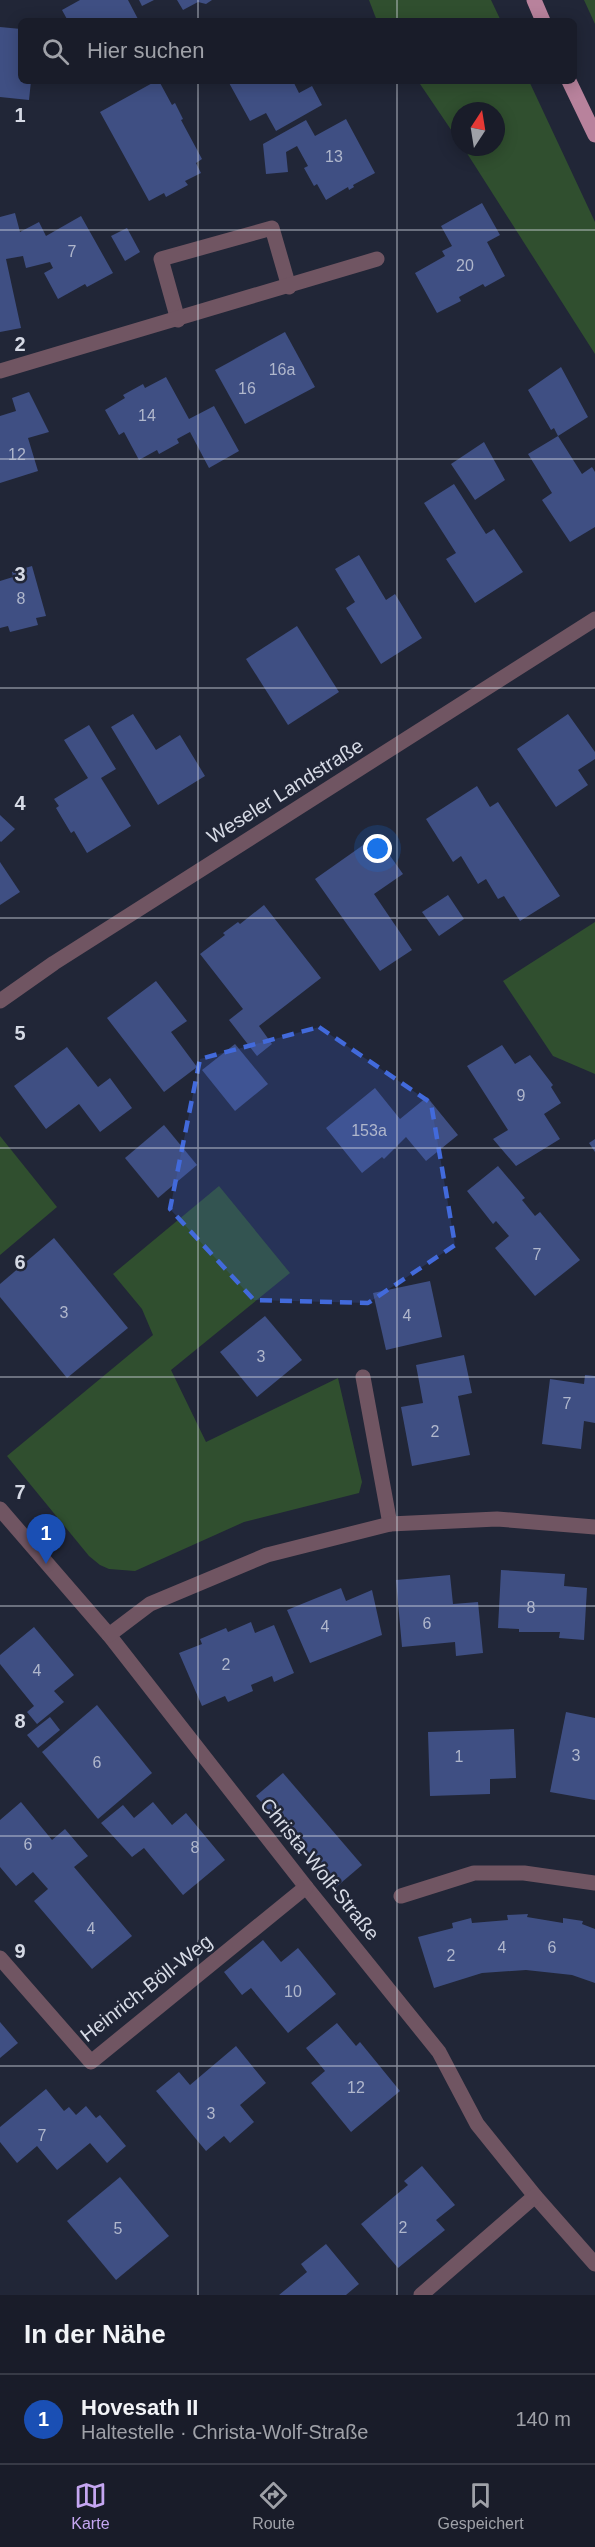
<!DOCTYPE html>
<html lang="de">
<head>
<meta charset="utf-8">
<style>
  :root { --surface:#191c29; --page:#222531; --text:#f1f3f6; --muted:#9fa1a8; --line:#373a46; --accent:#c5a6f1 }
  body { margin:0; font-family:Helvetica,sans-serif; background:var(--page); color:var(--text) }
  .compass { position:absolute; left:451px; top:102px; width:54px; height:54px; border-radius:50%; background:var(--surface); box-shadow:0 3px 15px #0003; rotate:12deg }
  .you { position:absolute; left:378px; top:849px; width:21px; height:21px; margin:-15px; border:4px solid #fff; border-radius:50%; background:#1a73e8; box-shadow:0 0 0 9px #1a73e833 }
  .badge { display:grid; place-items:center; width:39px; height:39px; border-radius:50%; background:var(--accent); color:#fff; font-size:20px; font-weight:700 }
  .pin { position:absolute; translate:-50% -50px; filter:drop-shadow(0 2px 3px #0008) }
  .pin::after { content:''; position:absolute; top:32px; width:21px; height:18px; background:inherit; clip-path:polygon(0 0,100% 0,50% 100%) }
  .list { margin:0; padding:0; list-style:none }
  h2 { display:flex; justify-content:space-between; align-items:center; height:78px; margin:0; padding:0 24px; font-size:26px }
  h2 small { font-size:20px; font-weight:400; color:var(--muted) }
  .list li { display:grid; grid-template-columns:39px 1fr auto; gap:18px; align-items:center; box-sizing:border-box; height:90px; padding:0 24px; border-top:2px solid var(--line) }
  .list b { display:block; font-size:22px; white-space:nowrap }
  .list p { margin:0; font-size:20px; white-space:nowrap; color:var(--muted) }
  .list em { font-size:20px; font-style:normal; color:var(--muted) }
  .icon { flex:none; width:33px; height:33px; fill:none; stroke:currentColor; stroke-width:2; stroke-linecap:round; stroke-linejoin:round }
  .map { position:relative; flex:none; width:595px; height:2295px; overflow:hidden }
  .search { position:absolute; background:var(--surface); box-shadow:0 3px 15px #0003; left:18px; right:18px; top:18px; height:66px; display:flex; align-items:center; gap:15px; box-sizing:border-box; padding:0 21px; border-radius:9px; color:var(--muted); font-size:22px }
  .sheet { height:168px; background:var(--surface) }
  nav { display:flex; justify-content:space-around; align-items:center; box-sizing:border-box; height:84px; border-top:2px solid var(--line); background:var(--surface); font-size:16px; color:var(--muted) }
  nav a { display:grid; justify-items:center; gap:3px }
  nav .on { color:var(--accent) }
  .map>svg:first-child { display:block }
  .green { fill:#304f2f }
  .building { fill:#3f4f83 }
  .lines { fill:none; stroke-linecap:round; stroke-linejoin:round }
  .minor { stroke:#705562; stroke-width:15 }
  .tertiary { stroke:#705562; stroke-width:15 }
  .primary { stroke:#b8829c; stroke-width:15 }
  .marked { fill:#426adb; fill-opacity:0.2; stroke:#426adb; stroke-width:4.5; stroke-dasharray:12 8; stroke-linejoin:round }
  .grid { fill:none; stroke:#d6dae5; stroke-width:1.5; stroke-opacity:0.55 }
  .labels { text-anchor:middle; stroke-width:5; stroke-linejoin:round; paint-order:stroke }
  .number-label { font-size:16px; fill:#b0b7cc }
  .street-label { font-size:20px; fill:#d6dae5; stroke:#212637 }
  .grid-label { font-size:20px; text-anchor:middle; font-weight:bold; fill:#d6dae5; stroke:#212637; stroke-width:5; stroke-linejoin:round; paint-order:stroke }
</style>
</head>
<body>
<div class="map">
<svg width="595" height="2295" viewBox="0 0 595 2295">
  <rect width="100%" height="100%" fill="#212637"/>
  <g class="green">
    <path d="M369 0H491L501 21H377Z"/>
    <path d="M584 0H595V24Z"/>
    <path d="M418 81H529L595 222V354L463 147H496V111H460V143Z"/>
    <path d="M595 922V1074L553 1056 503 981Z"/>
    <path d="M0 1136 57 1207 0 1255Z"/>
    <path d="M219 1186 290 1273 171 1370 206 1442 338 1378 362 1482 359 1493 244 1522 135 1571 109 1569 100 1565 89 1556 7 1456 153 1335 142 1309 113 1274Z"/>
  </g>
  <g class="building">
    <path d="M80 0H128L139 21H68L62 10Z"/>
    <path d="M139 0H154L142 6Z"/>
    <path d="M177 0H212L206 4 198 2 183 10Z"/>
    <path d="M0 27 21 29V81H31L29 100 0 97Z"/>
    <path d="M156 81H159L172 105 175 103 183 119 181 120 202 159 196 163 201 173 185 181 188 185 166 197 164 193 149 201 100 112Z"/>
    <path d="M228 81H293L299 93 312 86 322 105 276 131 266 113 250 121Z"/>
    <path d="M346 119 375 173 353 185 354 187 349 190 348 187 326 200 317 184 314 186 304 168 308 166 297 146 286 152 288 172 266 174 263 144 306 120 315 136Z"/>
    <path d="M482 203 500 235 487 242 505 276 485 287 483 284 459 297 461 301 437 313 415 273 445 256 442 251 452 246 441 226Z"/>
    <path d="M15 213 20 232 39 222 46 236 81 216 113 273 87 287 85 284 58 299 44 273 53 268 50 262 26 268 23 256 6 259 21 328 0 332V217Z"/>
    <path d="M127 228 140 252 125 261 111 236Z"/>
    <path d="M285 332 315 387 245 424 215 370Z"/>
    <path d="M561 367 588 417 558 436 554 428 551 430 528 390Z"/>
    <path d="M166 377 189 419 214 406 239 451 209 468 190 432 177 439 179 443 159 454 157 450 139 460 124 432 119 435 105 410 125 398 123 395 143 384 145 388Z"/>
    <path d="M29 392 49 432 28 438 38 471 0 483V416L16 411 12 398Z"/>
    <path d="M558 436 582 474 592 467 595 472V527L570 542 542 500 552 493 528 454Z"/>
    <path d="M484 442 505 480 475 500 451 464Z"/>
    <path d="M454 484 486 534 494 529 523 572 475 603 446 559 456 553 424 503Z"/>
    <path d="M359 555 386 600 395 594 422 638 381 664 346 608 355 602 335 569Z"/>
    <path d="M32 566 46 616 36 618 38 625 10 632 8 626 0 628V581L13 577 12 572Z"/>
    <path d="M297 626 339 692 288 725 246 659Z"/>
    <path d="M133 714 156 750 180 735 205 776 158 805 111 727Z"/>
    <path d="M568 714 595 752V759L578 770 588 785 556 807 517 749Z"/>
    <path d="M89 725 116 769 101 778 131 826 87 853 74 831 71 833 56 808 59 806 54 799 88 778 64 740Z"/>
    <path d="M477 786 490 807 498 802 560 896 520 921 504 896 498 899 486 879 478 884 461 856 453 862 426 819Z"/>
    <path d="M0 815 15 829 1 842 0 841Z"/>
    <path d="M376 836 403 874 374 894 412 950 380 971 315 879Z"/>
    <path d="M0 862 20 892 0 905Z"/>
    <path d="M448 895 464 919 439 936 422 912Z"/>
    <path d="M264 905 321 978 259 1026 272 1044 257 1056 229 1020 243 1009 200 954 225 935 223 933 238 922 240 924Z"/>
    <path d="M156 981 187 1021 171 1032 197 1067 164 1092 107 1018Z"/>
    <path d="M235 1044 268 1084 235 1111 202 1070Z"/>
    <path d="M502 1045 515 1064 530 1055 553 1085 551 1087 561 1103 544 1114 560 1139 516 1166 493 1139 508 1130 467 1066Z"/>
    <path d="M67 1047 98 1087 110 1078 132 1108 100 1132 79 1104 46 1129 14 1086Z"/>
    <path d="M375 1088 400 1119 427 1097 458 1135 426 1161 406 1137 384 1159 382 1157 362 1173 326 1128Z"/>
    <path d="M164 1125 197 1165 158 1198 125 1158Z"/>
    <path d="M595 1139V1152L589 1143Z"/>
    <path d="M498 1166 525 1198 522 1200 535 1216 540 1212 580 1260 535 1296 495 1248 509 1236 496 1221 493 1224 467 1191Z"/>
    <path d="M54 1238 128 1328 67 1378 0 1297V1284Z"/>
    <path d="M430 1281 442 1337 386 1350 373 1293Z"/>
    <path d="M265 1316 302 1360 257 1397 220 1352Z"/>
    <path d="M464 1355 472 1393 458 1396 470 1455 412 1466 401 1407 423 1403 416 1365Z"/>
    <path d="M585 1375 595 1376V1423L584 1421 581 1449 542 1444 550 1379 584 1384Z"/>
    <path d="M501 1570 565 1574 564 1586 587 1588 584 1640 559 1638 560 1632H519V1629L498 1628Z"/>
    <path d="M450 1575 453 1604 478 1602 483 1653 456 1656 455 1642 402 1647 396 1580Z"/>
    <path d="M341 1588 346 1601 372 1590 382 1635 310 1663 287 1610Z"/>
    <path d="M251 1622 255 1633 274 1625 294 1673 274 1682 272 1676 251 1685 253 1691 228 1702 225 1696 202 1706 179 1653 202 1644 200 1639 226 1628 228 1632Z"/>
    <path d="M34 1627 74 1675 54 1691 64 1702 37 1724 27 1712 34 1706 0 1664V1655Z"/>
    <path d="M97 1705 152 1773 98 1819 42 1752Z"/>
    <path d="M566 1712 595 1718V1800L550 1792Z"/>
    <path d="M50 1717 60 1730 38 1748 27 1735Z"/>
    <path d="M514 1729 516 1778 490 1779V1794L430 1796 428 1732Z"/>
    <path d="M283 1773 362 1865 335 1888 256 1796Z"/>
    <path d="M21 1802 52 1840 65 1829 88 1856 74 1867 132 1936 92 1969 34 1901 48 1889 33 1872 16 1886 0 1867V1820Z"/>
    <path d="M153 1802 172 1825 186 1813 225 1860 183 1895 144 1848 132 1857 101 1823 123 1805 134 1818Z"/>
    <path d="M528 1914 527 1917 563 1923V1918L583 1921 582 1924 595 1929V1983L572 1975 526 1970 482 1973 434 1988 418 1937 453 1928 452 1923 471 1918 472 1923 508 1920 507 1915Z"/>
    <path d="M263 1940 281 1962 298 1948 336 1994 288 2033 251 1988 242 1995 224 1972Z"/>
    <path d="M0 2022 18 2043 0 2058Z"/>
    <path d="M337 2023 356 2046 360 2042 400 2091 351 2132 311 2083 325 2071 306 2048Z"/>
    <path d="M236 2046 266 2083 240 2105 254 2122 230 2143 224 2136 206 2151 156 2091 179 2072 190 2085Z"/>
    <path d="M46 2089 64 2111 69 2107 76 2115 86 2106 96 2118 100 2115 126 2146 107 2163 90 2143 57 2170 37 2146 17 2163 0 2142V2127Z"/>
    <path d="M422 2166 455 2205 436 2220 445 2230 398 2268 361 2224 408 2185 404 2181Z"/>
    <path d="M120 2177 169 2236 116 2280 67 2221Z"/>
    <path d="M326 2244 359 2284 346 2295H279L307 2272 301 2264Z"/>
  </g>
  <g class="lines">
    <g class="minor">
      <path d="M178 320 161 259 272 228 289 287"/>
      <path d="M0 371 377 259"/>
      <path d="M363 1377 390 1524"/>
      <path d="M0 1509 109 1635 306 1887 439 2052 477 2124 535 2196 595 2264"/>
      <path d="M109 1635 150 1604 267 1555 390 1524 497 1519 595 1527"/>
      <path d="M401 1896 474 1873H524L595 1883"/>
      <path d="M0 1958 91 2062 306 1887"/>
      <path d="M421 2295 535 2196"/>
    </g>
    <path class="tertiary" d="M0 1001 54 963 595 619"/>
    <g class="primary">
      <path d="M534 0 543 21"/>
      <path d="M569 81 595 135"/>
    </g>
  </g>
  <path class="marked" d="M319 1027 431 1103 455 1245 368 1303 254 1300 170 1209 200 1059Z"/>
  <path class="grid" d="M198 0V21M397 0V21M198 81V2295M397 81V2295M0 230H595M0 459H595M0 688H595M0 918H595M0 1148H595M0 1377H595M0 1606H595M0 1836H595M0 2066H595"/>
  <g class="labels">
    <g class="number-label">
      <text x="334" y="162">13</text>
      <text x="72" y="257">7</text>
      <text x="465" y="271">20</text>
      <text x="282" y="375">16a</text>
      <text x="247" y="394">16</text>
      <text x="147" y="421">14</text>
      <text x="17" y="460">12</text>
      <text x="21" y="604">8</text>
      <text x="521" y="1101">9</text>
      <text x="369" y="1136">153a</text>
      <text x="537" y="1260">7</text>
      <text x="64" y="1318">3</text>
      <text x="407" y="1321">4</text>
      <text x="261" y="1362">3</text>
      <text x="567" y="1409">7</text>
      <text x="435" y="1437">2</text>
      <text x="531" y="1613">8</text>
      <text x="427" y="1629">6</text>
      <text x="325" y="1632">4</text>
      <text x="226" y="1670">2</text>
      <text x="37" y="1676">4</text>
      <text x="576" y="1761">3</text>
      <text x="459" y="1762">1</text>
      <text x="97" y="1768">6</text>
      <text x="28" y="1850">6</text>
      <text x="195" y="1853">8</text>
      <text x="91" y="1934">4</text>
      <text x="502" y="1953">4</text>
      <text x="552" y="1953">6</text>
      <text x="451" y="1961">2</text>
      <text x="293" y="1997">10</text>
      <text x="356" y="2093">12</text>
      <text x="211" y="2119">3</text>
      <text x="42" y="2141">7</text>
      <text x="403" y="2233">2</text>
      <text x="118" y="2234">5</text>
    </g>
    <g class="street-label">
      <text transform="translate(285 791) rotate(-32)" y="7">Weseler Landstraße</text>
      <text transform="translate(320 1869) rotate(51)" y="7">Christa-Wolf-Straße</text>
      <text transform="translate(146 1988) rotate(-38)" y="7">Heinrich-Böll-Weg</text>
    </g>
  </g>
  <g class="grid-label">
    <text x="20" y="122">1</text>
    <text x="20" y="351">2</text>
    <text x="20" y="581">3</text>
    <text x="20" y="810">4</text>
    <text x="20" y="1040">5</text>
    <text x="20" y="1269">6</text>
    <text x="20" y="1499">7</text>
    <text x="20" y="1728">8</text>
    <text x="20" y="1958">9</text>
  </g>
</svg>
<svg class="compass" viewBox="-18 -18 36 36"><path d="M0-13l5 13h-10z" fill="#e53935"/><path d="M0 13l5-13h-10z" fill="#9fa1a8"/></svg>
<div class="you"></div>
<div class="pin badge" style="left:46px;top:1564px;background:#1a4fb4">1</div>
<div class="search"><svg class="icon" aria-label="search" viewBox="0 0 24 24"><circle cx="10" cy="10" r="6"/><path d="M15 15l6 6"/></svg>Hier suchen</div>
</div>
<section class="sheet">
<h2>In der Nähe<small></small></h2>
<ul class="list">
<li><span class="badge" style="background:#1a4fb4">1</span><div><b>Hovesath II</b><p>Haltestelle · Christa-Wolf-Straße</p></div><em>140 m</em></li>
</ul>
</section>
<nav>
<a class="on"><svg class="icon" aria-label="map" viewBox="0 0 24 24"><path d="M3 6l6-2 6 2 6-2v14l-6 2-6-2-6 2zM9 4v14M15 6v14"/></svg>Karte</a>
<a><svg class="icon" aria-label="directions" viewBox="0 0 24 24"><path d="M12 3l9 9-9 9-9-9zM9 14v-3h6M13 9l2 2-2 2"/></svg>Route</a>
<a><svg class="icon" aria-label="saved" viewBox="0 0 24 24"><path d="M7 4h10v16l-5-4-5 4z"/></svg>Gespeichert</a>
</nav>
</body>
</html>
